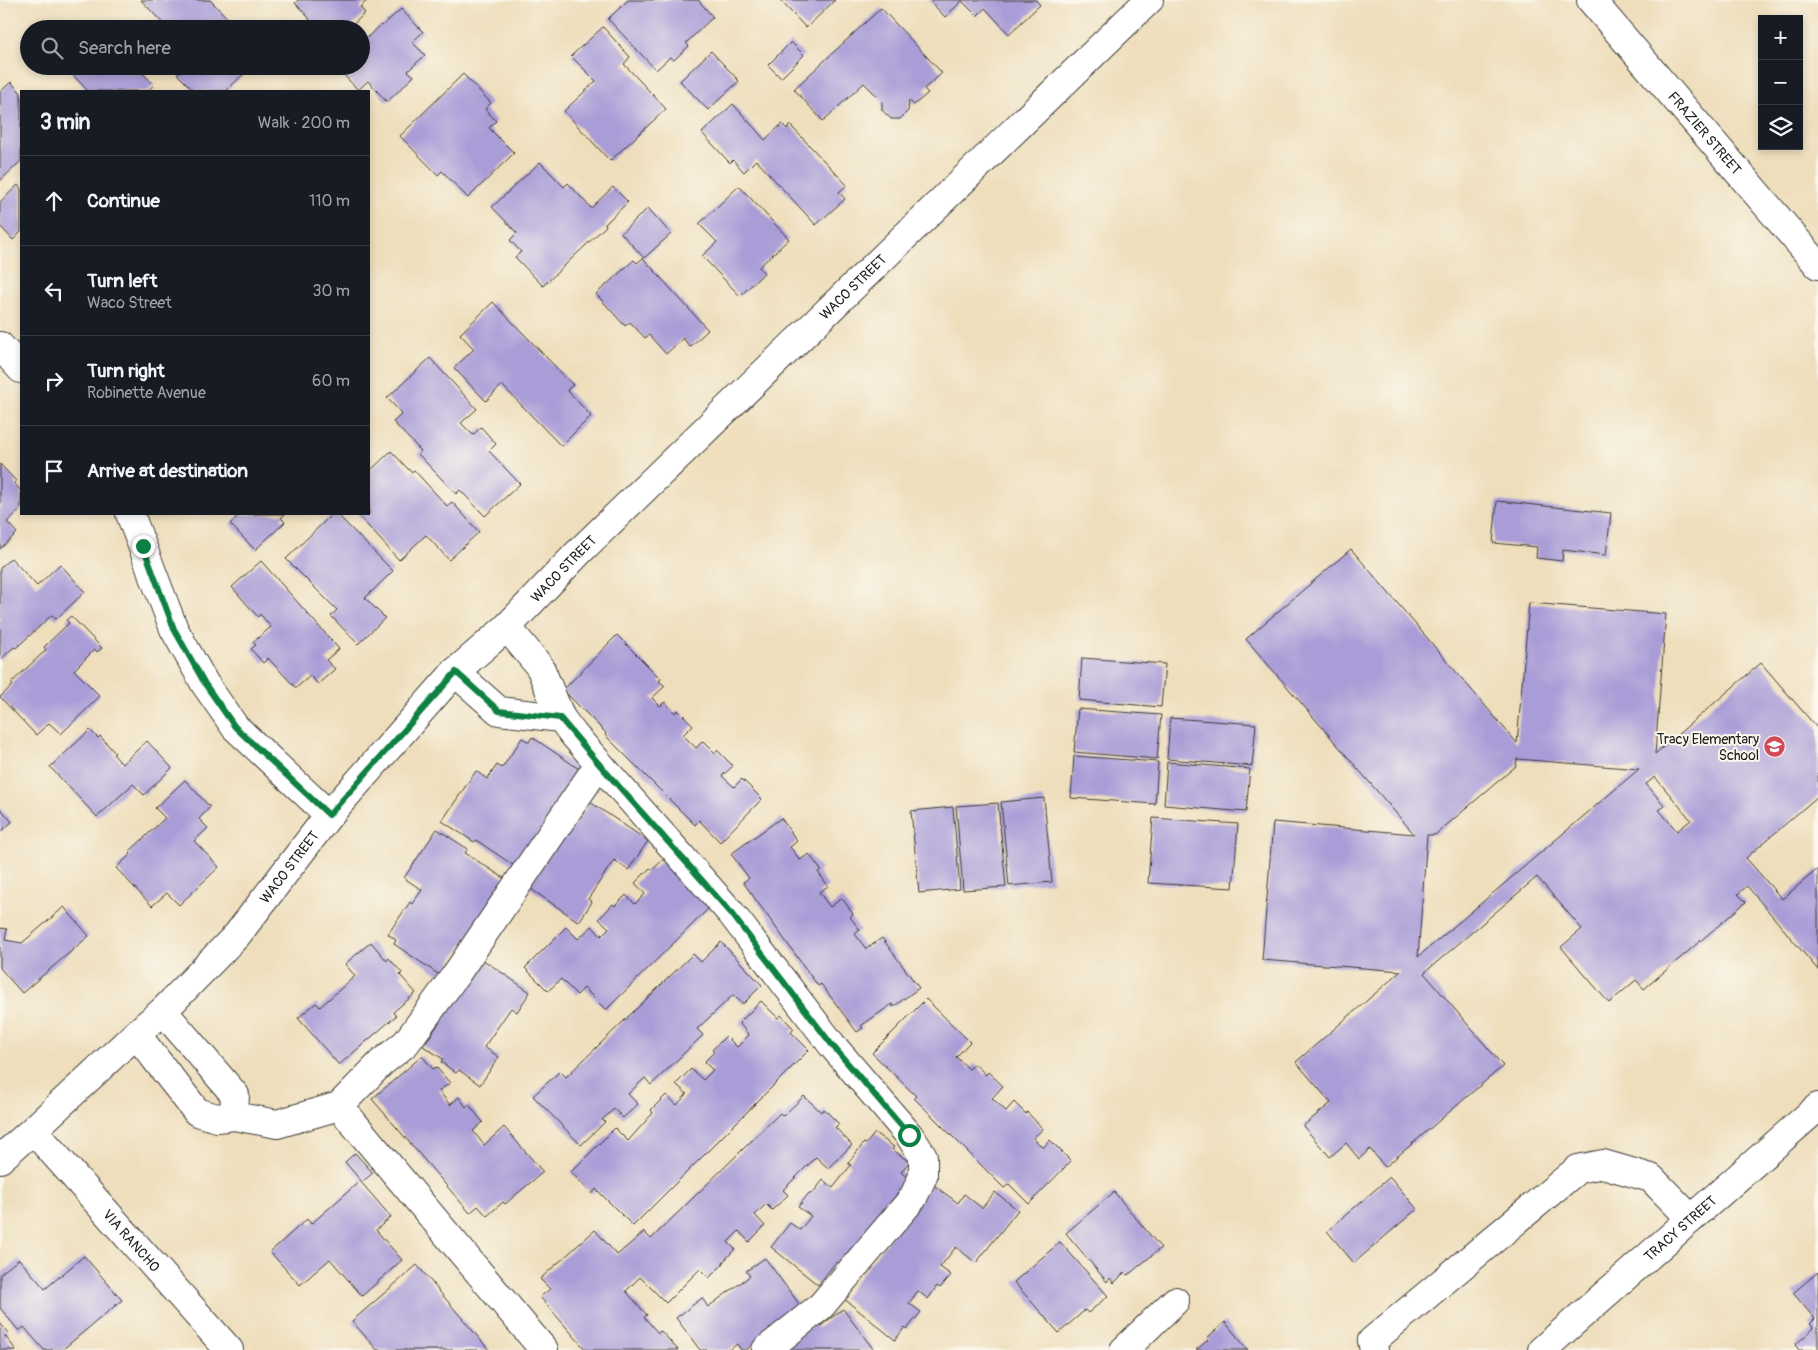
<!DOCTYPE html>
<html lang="en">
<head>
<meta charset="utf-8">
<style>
  :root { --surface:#171b24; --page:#20242c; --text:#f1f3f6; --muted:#9ea1a6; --line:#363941 }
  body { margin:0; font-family:Pangolin,sans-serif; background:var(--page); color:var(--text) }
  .controls { position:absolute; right:15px; top:15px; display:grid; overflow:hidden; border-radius:0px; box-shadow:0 2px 8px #0003 }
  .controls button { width:45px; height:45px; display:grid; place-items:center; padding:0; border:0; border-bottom:1px solid var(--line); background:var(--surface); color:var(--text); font:25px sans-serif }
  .stop { position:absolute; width:15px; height:15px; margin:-11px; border:4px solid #0b8043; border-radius:50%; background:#fff }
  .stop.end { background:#0b8043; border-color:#fff; box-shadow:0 1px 5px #0008 }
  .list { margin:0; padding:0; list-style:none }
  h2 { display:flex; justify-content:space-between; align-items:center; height:65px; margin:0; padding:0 20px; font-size:21px }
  h2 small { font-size:16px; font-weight:400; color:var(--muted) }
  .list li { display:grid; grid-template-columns:32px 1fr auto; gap:15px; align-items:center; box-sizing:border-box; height:90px; padding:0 20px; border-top:1px solid var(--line) }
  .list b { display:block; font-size:19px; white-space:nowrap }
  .list p { margin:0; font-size:16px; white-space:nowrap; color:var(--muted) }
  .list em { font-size:16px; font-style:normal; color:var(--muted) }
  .icon { flex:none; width:28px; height:28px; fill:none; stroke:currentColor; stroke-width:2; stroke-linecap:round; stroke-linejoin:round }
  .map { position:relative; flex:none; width:1818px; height:1350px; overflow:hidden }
  .search { position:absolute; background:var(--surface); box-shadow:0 2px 8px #0003; left:20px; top:20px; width:350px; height:55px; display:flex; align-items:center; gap:12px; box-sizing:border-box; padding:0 18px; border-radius:28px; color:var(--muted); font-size:19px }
  .panel { position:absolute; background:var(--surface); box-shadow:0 2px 8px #0003; left:20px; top:90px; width:350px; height:425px; border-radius:0px }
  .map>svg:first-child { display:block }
  .building { fill:#a99cd7; fill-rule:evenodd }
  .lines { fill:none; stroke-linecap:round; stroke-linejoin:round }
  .minor-casing { stroke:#3c3934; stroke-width:30 }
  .minor { stroke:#fff; stroke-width:28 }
  .route { stroke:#0b8043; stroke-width:6 }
  .labels { text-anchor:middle; stroke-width:4; stroke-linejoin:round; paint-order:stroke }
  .street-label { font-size:14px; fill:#1c1c1c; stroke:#fbf7ec }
  .poi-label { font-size:14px; fill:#1c1c1c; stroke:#fbf7ec; text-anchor:end }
</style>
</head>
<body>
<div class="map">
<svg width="1818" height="1350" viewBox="0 0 1818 1350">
  <rect width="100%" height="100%" fill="#fbf7ec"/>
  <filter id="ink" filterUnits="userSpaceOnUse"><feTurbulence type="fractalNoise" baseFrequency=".02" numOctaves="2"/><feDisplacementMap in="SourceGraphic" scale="10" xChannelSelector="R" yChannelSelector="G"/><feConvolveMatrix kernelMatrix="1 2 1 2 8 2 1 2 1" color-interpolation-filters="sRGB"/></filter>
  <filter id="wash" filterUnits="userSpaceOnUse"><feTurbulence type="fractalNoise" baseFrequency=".0096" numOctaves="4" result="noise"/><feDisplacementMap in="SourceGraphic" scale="20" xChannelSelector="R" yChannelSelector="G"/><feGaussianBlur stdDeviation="1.12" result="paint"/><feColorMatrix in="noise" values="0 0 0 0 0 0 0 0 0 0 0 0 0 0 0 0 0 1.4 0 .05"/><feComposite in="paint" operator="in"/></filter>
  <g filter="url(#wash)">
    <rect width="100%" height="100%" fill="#eedebc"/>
    <g id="blocks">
      <g class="building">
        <path d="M141 0H210L238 29H168Z"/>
        <path d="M298 0H368L360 7 365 13 348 29H301L300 27 310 19 295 3Z"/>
        <path d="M628 0H698L713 17 686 43 689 46 674 60 670 57 656 70 608 19Z"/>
        <path d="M780 0H835L806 28Z"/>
        <path d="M929 0H1036L1040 5 1009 34 985 8 977 16 962 1 945 17Z"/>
        <path d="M881 8 942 73 924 89 928 93 914 105 909 100 908 111 900 119H891L882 110V101L864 83 823 121 794 89Z"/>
        <path d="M401 9 423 32 412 42 425 55 408 71 414 76 387 102 368 81 358 90 340 71 345 66H361V43L381 25 382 26Z"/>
        <path d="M603 27 630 57 624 64 666 109 610 161 564 111 596 81 571 56Z"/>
        <path d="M791 42 804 55 781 78 768 65Z"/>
        <path d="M711 51 739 81 708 110 680 81Z"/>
        <path d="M78 66H123L132 75 139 69 154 85 147 91H88L71 73Z"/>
        <path d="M186 66H252L226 91H194L177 74Z"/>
        <path d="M463 74 491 103 485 109 496 121 489 128 514 153 468 198 442 171 438 175 400 136Z"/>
        <path d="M11 82 21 93V161L0 181V92Z"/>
        <path d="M733 104 765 140 782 124 787 129 790 125 847 185 839 192 845 199 816 225 756 160 744 172 733 160 730 163 702 133Z"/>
        <path d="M540 162 564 187 568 183 591 208 613 187 628 202 605 224 606 226 543 286 515 257 521 252 510 240 517 233 492 207Z"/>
        <path d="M18 185 21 189V232L13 240 0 226V202Z"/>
        <path d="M739 186 789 239 759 267 764 273 740 296 702 256 717 242 699 224Z"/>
        <path d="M648 208 671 234 644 258 621 233Z"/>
        <path d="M643 258 708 330 690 347 683 338 666 354 649 335 645 338 630 322 625 326 596 294 634 260 637 263Z"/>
        <path d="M493 302 573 385 567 390 591 416 561 446 502 385 486 401 454 368 474 349 460 334Z"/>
        <path d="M430 358 477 409 461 423 473 435 481 427 496 444 489 451 520 484 485 516 460 490 456 494 418 454 421 451 393 422 402 414 387 398Z"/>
        <path d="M391 451 411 472 414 470 447 506 452 502 479 532 449 560 426 535 399 560 357 514H369V472Z"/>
        <path d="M0 464 16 481 14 483 21 491V509L7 522 17 533 0 549Z"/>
        <path d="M1497 501 1611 513 1606 555 1563 550 1562 561 1536 558 1537 547 1493 543Z"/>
        <path d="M240 514H285L281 518 285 522 255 550 230 524Z"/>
        <path d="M332 514H337L393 571 365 598 385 618 358 644 331 616 337 610 286 559Z"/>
        <path d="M1351 549 1517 743 1529 603 1666 614 1655 754 1761 663 1818 729V796L1746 858 1782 899 1818 869V970L1747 886 1738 894 1746 902 1644 989 1636 980 1609 1003 1561 947 1582 929 1537 877 1424 973 1503 1066 1385 1167 1370 1149 1359 1159 1346 1143 1330 1157 1303 1126 1331 1103 1296 1062 1401 971 1262 960 1273 822 1414 834 1246 639ZM1517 759 1639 769 1418 957 1427 835H1435L1516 766ZM1655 777 1691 820 1677 831 1659 810 1665 806 1646 784Z"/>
        <path d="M11 558 37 586 60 564 85 592 56 619 52 615 16 648 14 647 0 660V568Z"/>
        <path d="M261 561 339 649 326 660 335 669 318 684 310 676 296 688 268 658 263 663 251 649 256 645 253 642 271 627 260 614 258 617 232 587Z"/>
        <path d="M71 616 102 648 97 652 95 649 74 670 100 696 61 734 49 723 36 735 0 697 13 685 11 683 46 650 44 647 69 623 66 620Z"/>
        <path d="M617 635 661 679 659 681 665 686 652 698 660 706 665 702 675 713 678 710 693 725 683 735 696 748 703 741 715 753 717 750 733 766 722 776 734 787 742 779 762 799 720 842 699 820 695 825 605 735 606 733 563 690Z"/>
        <path d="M1082 658 1165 664 1161 707 1079 700Z"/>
        <path d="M1078 709 1161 715 1157 759 1074 752Z"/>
        <path d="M1170 718 1256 724 1252 766 1167 759Z"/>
        <path d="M90 730 98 738 100 736 115 753 113 754 122 764 147 741 172 768 144 795 133 784 97 817 50 767Z"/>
        <path d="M532 737 582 771 516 867 476 840 474 842 442 821 476 771 487 779 497 765 502 768 522 738 529 742Z"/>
        <path d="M1074 756 1158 762 1155 804 1071 798Z"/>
        <path d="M1167 762 1250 769 1246 812 1164 805Z"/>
        <path d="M185 780 210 807 199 819 208 828 194 841 219 867 179 905 167 893 152 906 116 868 131 854 129 852 165 818 155 808Z"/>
        <path d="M1044 798 1052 882 1009 886 1001 802Z"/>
        <path d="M590 802 648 841 628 870 614 860 588 899 592 902 579 922 528 887 570 824 574 826Z"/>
        <path d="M998 803 1006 887 963 890 956 806Z"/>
        <path d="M953 807 960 889 919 893 911 811Z"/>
        <path d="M0 808 12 822 0 832Z"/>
        <path d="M781 818 797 841 790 847 800 860 809 854 821 870 818 872 828 886 819 892 830 907 842 898 853 914 850 917 860 930 855 934 866 949 882 938 919 988 893 1007 892 1004 861 1026 863 1028 857 1032 821 984 818 986 743 882 749 878 731 854Z"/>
        <path d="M1153 818 1238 824 1233 888 1148 883Z"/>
        <path d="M437 829 468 849 465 853 507 880 441 976 394 944 396 940 388 934 410 902 412 904 422 890 404 878Z"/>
        <path d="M664 859 710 907 606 1010 584 988 577 995 561 979 548 991 525 968 566 927 578 939 592 926 601 936 609 928 599 919 613 904 615 906 626 895 635 904 645 894 635 883 650 868 652 870Z"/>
        <path d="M64 907 89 936 22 993 0 968V928L7 929 5 940 22 943Z"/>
        <path d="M371 942 387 961 389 958 402 973 400 975 416 993 393 1012 396 1016 339 1065 298 1018 316 1003 320 1007 355 976 345 964Z"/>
        <path d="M721 942 762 985 743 1004 733 995 697 1029 703 1035 651 1085 645 1078 628 1094 638 1104 623 1118 614 1109 602 1120 605 1122 581 1145 533 1096 560 1071 566 1077 693 954 701 962Z"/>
        <path d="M479 957 530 992 517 1012 511 1008 484 1047 499 1057 480 1085 459 1070 456 1073 441 1062 443 1059 423 1046 440 1022 437 1019Z"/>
        <path d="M926 999 970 1042 956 1057 969 1069 975 1064 986 1075 988 1072 1003 1086 992 1098 1006 1111 1014 1102 1026 1114 1027 1112 1043 1129 1033 1138 1043 1148 1050 1140 1071 1161 1029 1204 1009 1184 1004 1188 914 1098 916 1096 872 1053Z"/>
        <path d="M761 1001 778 1018 781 1015 794 1029 791 1032 809 1050 633 1226 596 1189 592 1194 571 1172 615 1128 628 1141 653 1113 651 1110 666 1095 677 1105 687 1094 676 1084 691 1069 703 1080 713 1070 704 1062 714 1052 712 1050 726 1036 737 1047 749 1035 739 1023Z"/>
        <path d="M422 1056 433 1069 436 1067 450 1083 439 1091 450 1105 459 1097 466 1107 469 1105 483 1122 473 1131 484 1145 504 1127 543 1172 505 1204 503 1202 487 1216 478 1206 470 1213 372 1099Z"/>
        <path d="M804 1096 821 1112 824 1109 839 1124 835 1127 852 1145 828 1168 816 1157 783 1190 788 1195 772 1210 766 1204 755 1215 765 1226 749 1242 739 1231 728 1242 735 1249 723 1262 724 1263 709 1278 700 1269 666 1303 640 1277 626 1291 647 1315 644 1317 658 1333 661 1331 678 1350H586L540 1297 550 1289 540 1279 595 1230 617 1255 644 1232 651 1239 780 1113 783 1116Z"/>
        <path d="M875 1133 894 1147 892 1149 909 1162 901 1172 910 1180 842 1267 836 1262 818 1285 771 1247 790 1223 800 1230 811 1216 798 1207 809 1193 812 1194 823 1180 833 1188 851 1165 848 1163 864 1143 866 1144Z"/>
        <path d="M355 1153 373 1173 362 1182 345 1162Z"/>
        <path d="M1390 1177 1417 1209 1354 1263 1327 1231Z"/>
        <path d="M360 1181 391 1217 376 1230 402 1260 362 1296 330 1259 300 1285 270 1252 307 1219 311 1224Z"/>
        <path d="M932 1184 958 1203 964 1194 982 1208 995 1192 1018 1210 976 1263 956 1247 940 1267 951 1275 940 1288 937 1286 928 1299 918 1291 909 1303 921 1312 907 1329 905 1327 895 1340 843 1298Z"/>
        <path d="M1114 1192 1161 1248 1128 1275 1125 1272 1114 1283 1110 1278 1107 1282 1066 1233Z"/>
        <path d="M1060 1242 1108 1296 1088 1313 1085 1310 1059 1333 1014 1282Z"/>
        <path d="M84 1256 122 1300 62 1350H44L24 1327 19 1331 0 1308V1274L19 1259 45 1289Z"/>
        <path d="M765 1258 802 1308 746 1350H741L737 1344 729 1350H700L676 1318 702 1298 708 1307 750 1276 746 1271Z"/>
        <path d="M417 1265 489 1350H377L352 1321Z"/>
        <path d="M1818 1272V1350H1799L1795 1345 1814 1328 1810 1324 1815 1319 1793 1293Z"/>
        <path d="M843 1309 874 1350H780L814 1324 818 1328Z"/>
        <path d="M1225 1322 1248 1350H1196L1208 1340 1207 1338Z"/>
        <path d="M0 1323 8 1333 5 1336 16 1350H0Z"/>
      </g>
    </g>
  </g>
  <g filter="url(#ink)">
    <use href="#blocks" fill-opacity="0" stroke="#3c3934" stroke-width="1"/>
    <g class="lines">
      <defs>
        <g id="minor">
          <path id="s1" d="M1591 0 1818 265"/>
          <path d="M0 346 21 369"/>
          <path d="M130 514 174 629 205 684 235 727 329 815"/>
          <path d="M507 627 540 667 561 718 573 734 731 913 832 1045 909 1135 923 1156V1176L913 1198 821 1306 766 1350"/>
          <path d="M455 672 499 711 561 718"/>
          <path d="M163 1011 235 1095 234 1116"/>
          <path d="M136 1034 197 1112 217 1118 234 1116 277 1124 339 1106 381 1063 406 1043 457 973 599 764"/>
          <path d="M339 1106 544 1350"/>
          <path id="s2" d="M33 1130 229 1350"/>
          <path id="s3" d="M0 1159 33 1130 136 1034 163 1011 237 935 329 815 455 672 507 627 578 553 1149 0"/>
          <path d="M1124 1350 1175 1301"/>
          <path d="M1374 1350 1372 1341 1578 1169 1603 1164 1651 1178 1691 1219"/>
          <path id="s4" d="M1542 1350 1818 1107"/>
        </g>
      </defs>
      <use href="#minor" class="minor-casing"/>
      <use href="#minor" class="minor"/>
    </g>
  </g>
  <g class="lines" filter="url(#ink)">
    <path class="route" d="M143 546 174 629 205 684 235 727 329 815 456 672 499 711 560 718 599 764 731 913 832 1045 909 1135"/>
  </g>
  <defs>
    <symbol id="school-disc" viewBox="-11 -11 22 22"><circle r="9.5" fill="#d1495b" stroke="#fbf7ec"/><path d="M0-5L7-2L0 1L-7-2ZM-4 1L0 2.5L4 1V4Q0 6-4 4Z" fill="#fff"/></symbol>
  </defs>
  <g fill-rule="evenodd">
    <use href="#school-disc" x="1762" y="734" width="25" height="25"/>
  </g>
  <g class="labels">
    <g class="street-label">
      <text dy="5" stroke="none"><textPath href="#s1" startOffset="175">FRAZIER STREET</textPath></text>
      <text dy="5" stroke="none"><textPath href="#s3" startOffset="1222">WACO STREET</textPath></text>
      <text dy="5" stroke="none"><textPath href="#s3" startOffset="818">WACO STREET</textPath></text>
      <text dy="5" stroke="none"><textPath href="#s3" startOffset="412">WACO STREET</textPath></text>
      <text dy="5" stroke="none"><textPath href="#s4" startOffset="184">TRACY STREET</textPath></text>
      <text dy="5" stroke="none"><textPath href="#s2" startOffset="148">VIA RANCHO</textPath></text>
    </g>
    <g class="poi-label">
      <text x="1759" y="744">Tracy Elementary<tspan x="1759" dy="16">School</tspan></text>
    </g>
  </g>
</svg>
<div class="controls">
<button>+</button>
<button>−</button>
<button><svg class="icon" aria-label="layers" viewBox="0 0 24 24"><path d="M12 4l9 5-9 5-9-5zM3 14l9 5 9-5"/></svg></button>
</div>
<div class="stop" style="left:909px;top:1135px"></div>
<div class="stop end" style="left:143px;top:546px"></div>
<div class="search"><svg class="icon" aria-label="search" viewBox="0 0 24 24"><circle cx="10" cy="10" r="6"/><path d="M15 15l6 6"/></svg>Search here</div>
<section class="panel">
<h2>3 min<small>Walk · 200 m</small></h2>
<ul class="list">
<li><svg class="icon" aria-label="ahead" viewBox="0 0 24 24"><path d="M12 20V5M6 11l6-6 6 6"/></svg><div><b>Continue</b></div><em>110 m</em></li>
<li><svg class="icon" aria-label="left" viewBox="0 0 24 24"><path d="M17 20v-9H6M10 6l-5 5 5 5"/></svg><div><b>Turn left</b><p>Waco Street</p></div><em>30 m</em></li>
<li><svg class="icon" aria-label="right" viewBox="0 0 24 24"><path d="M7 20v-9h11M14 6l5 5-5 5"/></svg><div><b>Turn right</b><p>Robinette Avenue</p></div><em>60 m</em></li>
<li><svg class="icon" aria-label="arrive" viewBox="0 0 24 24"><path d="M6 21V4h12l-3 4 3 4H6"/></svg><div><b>Arrive at destination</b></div></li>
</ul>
</section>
</div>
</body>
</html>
